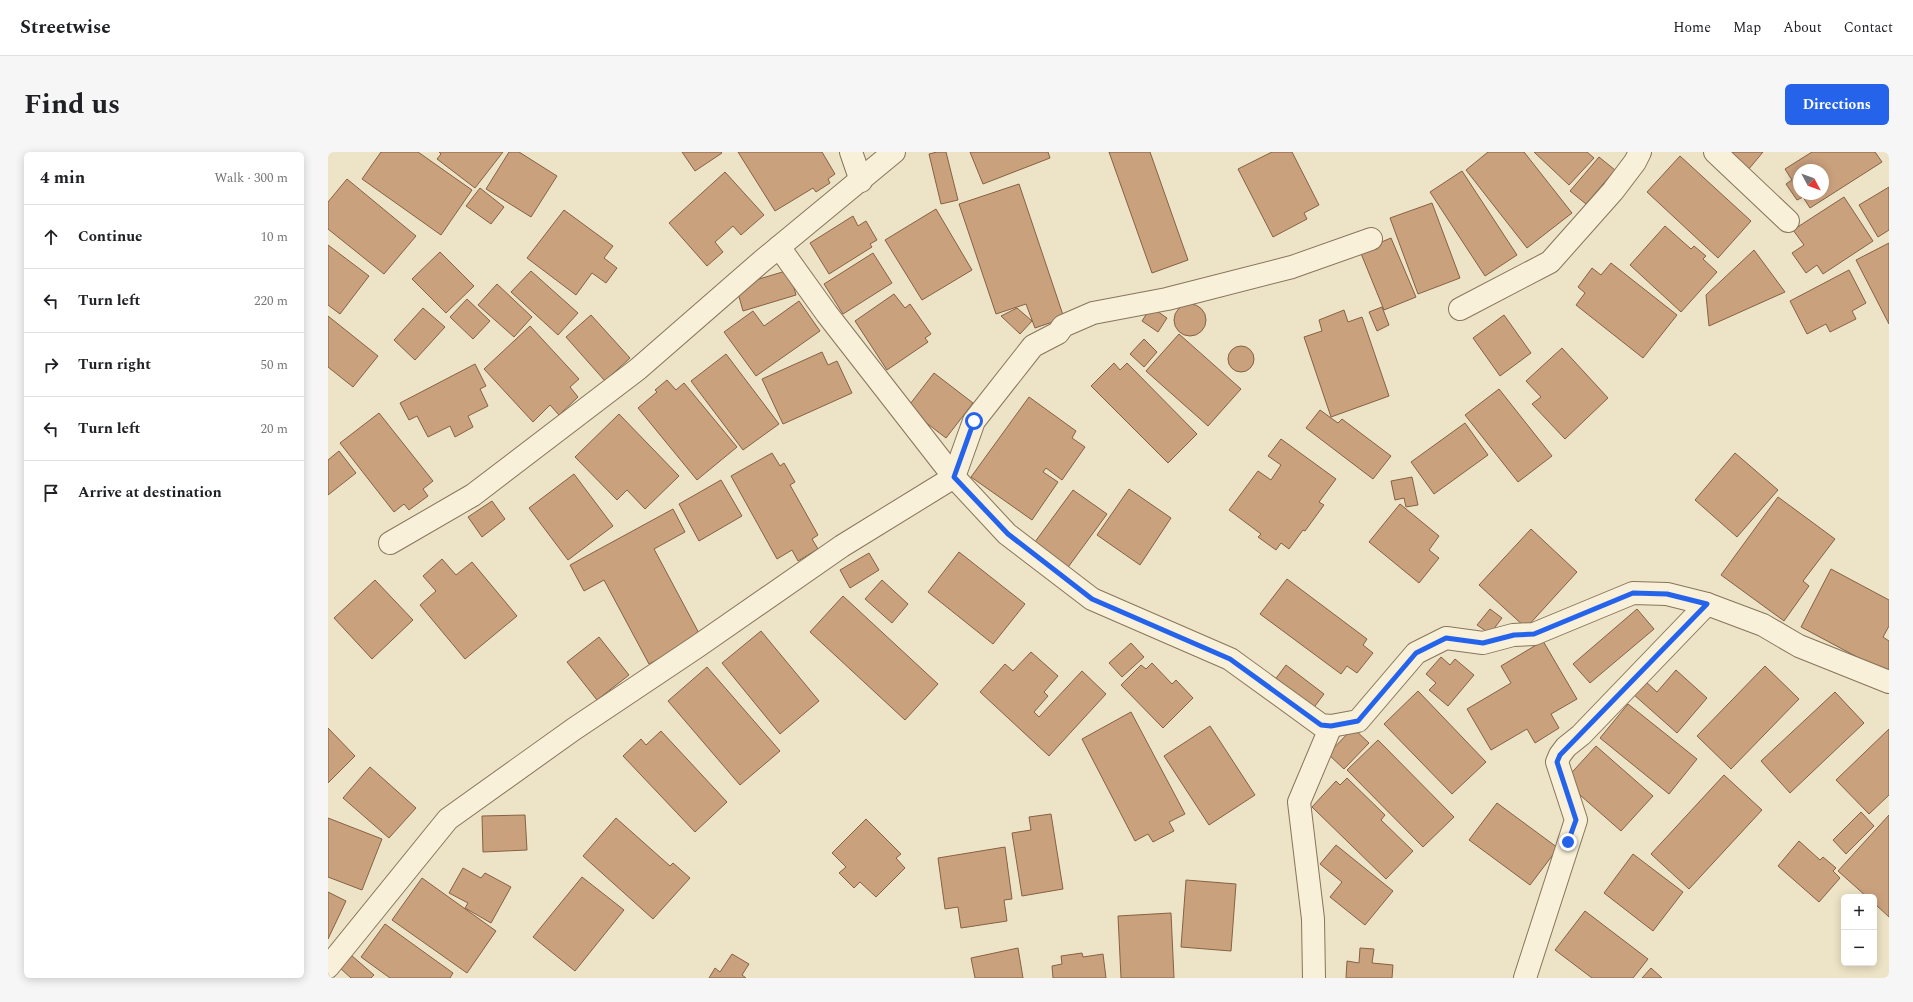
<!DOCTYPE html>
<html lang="en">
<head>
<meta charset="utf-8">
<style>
  :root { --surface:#fff; --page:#f6f6f6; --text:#202124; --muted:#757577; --line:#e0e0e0; --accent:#2563eb }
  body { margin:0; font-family:Spectral,serif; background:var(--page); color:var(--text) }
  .controls { position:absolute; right:12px; bottom:12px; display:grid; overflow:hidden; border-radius:6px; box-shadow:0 2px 10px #0003 }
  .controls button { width:36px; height:36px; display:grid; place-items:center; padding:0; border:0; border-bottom:1px solid var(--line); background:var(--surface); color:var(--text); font:20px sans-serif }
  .compass { position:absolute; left:1465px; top:12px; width:36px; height:36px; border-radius:50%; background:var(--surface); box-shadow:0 2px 10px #0003; rotate:131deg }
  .stop { position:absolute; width:12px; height:12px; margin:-9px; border:3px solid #2563eb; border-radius:50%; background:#fff }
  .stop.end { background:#2563eb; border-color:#fff; box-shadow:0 1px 4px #0008 }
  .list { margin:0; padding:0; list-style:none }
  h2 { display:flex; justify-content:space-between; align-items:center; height:52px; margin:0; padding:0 16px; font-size:17px }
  h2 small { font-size:13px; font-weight:400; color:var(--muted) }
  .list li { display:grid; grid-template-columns:26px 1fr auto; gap:12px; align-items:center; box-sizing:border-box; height:64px; padding:0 16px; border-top:1px solid var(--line) }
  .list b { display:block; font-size:15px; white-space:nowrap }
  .list em { font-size:13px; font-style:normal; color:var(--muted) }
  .icon { flex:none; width:22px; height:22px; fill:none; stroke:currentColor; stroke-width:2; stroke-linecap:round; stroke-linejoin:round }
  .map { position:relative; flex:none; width:1561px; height:826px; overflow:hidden; border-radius:6px }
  header { display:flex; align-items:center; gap:24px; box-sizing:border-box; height:56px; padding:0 20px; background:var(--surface); border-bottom:1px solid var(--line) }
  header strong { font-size:19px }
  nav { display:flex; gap:22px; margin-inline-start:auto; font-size:14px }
  .intro { display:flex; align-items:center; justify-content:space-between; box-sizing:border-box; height:96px; padding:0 24px }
  h1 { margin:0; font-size:28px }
  .button { padding:10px 18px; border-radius:6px; background:var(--accent); color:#fff; font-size:14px; font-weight:700 }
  main { display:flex; gap:24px; padding:0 24px }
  aside { flex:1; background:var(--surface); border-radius:6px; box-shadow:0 2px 10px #0003 }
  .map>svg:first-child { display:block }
  .building { fill:#caa17d; stroke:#866143; fill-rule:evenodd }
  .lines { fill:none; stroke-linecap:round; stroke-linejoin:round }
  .minor-casing { stroke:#88755c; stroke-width:24 }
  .minor { stroke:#f8f0d9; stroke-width:22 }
  .route { stroke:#2563eb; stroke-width:5 }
</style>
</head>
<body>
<header>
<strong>Streetwise</strong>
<nav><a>Home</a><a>Map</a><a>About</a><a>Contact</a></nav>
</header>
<div class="intro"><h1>Find us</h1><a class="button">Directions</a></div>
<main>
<aside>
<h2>4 min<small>Walk · 300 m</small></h2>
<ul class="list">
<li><svg class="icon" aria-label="ahead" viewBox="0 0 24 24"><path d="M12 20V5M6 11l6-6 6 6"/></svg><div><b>Continue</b></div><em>10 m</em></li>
<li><svg class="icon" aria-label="left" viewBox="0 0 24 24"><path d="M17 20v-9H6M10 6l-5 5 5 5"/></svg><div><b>Turn left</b></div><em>220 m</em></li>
<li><svg class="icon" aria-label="right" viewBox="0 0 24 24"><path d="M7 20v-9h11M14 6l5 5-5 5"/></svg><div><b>Turn right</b></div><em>50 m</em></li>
<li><svg class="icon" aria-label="left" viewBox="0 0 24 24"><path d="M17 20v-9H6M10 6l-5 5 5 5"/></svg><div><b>Turn left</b></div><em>20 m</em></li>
<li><svg class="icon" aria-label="arrive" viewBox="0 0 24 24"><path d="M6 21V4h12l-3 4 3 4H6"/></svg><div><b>Arrive at destination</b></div></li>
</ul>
</aside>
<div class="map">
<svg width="1561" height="826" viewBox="0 0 1561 826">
  <rect width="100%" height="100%" fill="#ede3c6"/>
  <g class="building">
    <path d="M53 0H90L144 38 113 83 34 27Z"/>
    <path d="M111 0H175L147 36 109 7 113 2Z"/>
    <path d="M181 0H191L229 24 203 65 158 37Z"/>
    <path d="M354 0H393L394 1 367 19Z"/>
    <path d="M410 0H494L507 22 500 27 502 31 488 40 485 36 447 59Z"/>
    <path d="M609 0H618L630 48 613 52 601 2Z"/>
    <path d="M642 0H720L722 6 655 32Z"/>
    <path d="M781 0H822L860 108 824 121Z"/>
    <path d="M944 0H964L991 53 976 61 979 67 945 85 910 17Z"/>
    <path d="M1160 0H1196L1244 61 1199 96 1138 18Z"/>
    <path d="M1206 0H1259L1266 6 1241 33Z"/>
    <path d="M1399 0H1435L1420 18Z"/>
    <path d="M1484 0H1547L1554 10 1482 56 1475 45 1469 48 1458 32 1464 28 1457 17ZM1471 18H1495V42H1471Z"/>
    <path d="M1352 4 1423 69 1390 106 1319 40Z"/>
    <path d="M1271 5 1287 18 1258 52 1242 39Z"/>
    <path d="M1134 19 1189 103 1157 124 1102 40Z"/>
    <path d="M397 20 436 63 413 83 405 74 387 90 395 100 379 114 341 71Z"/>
    <path d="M19 27 88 84 56 122 0 77V50Z"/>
    <path d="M691 32 736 166 707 176 698 152 668 162 631 52Z"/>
    <path d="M1561 35V78L1550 85 1531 53Z"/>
    <path d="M152 36 176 55 163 72 138 54Z"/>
    <path d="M1516 45 1545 89 1495 122 1489 113 1478 121 1464 101 1476 93 1465 78Z"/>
    <path d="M1104 51 1132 126 1090 142 1062 66Z"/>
    <path d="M608 57 644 118 594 148 557 88Z"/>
    <path d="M236 58 285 94 276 106 289 116 278 131 264 121 248 143 199 106Z"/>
    <path d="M525 64 530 74 538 69 549 88 542 92 544 95 501 122 482 91Z"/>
    <path d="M1337 74 1363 97 1366 94 1378 104 1375 107 1389 120 1353 160 1302 113Z"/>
    <path d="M1063 86 1088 145 1056 158 1032 99Z"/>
    <path d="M1561 91V172L1528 108Z"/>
    <path d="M0 93 41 124 12 162 0 153Z"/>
    <path d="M1426 98 1457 140 1381 174 1378 143Z"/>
    <path d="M112 100 146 134 118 161 84 127Z"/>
    <path d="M545 101 564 131 515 162 496 132Z"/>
    <path d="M1283 111 1349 163 1315 206 1248 153 1257 141 1250 135 1264 116 1273 123Z"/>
    <path d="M461 118 468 143 415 159 408 134Z"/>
    <path d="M1521 118 1538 151 1524 159 1528 167 1502 180 1498 172 1479 182 1462 149Z"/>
    <path d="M203 119 250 161 230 183 183 140Z"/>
    <path d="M169 132 204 165 186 185 150 153Z"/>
    <path d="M566 142 577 156 582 152 603 182 597 186 600 190 559 218 527 169Z"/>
    <path d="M139 147 162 169 145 187 122 165Z"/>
    <path d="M471 149 492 179 428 224 396 180 425 159 436 174Z"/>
    <circle cx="862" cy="168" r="16"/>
    <path d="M823 155 839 166 830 180 814 169Z"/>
    <path d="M1054 155 1061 173 1049 179 1041 160Z"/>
    <path d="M95 156 117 175 87 208 66 188Z"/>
    <path d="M689 156 704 169 692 182 673 164Z"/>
    <path d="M1016 158 1020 170 1034 165 1061 244 1003 265 976 185 994 179 991 168Z"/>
    <path d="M263 163 302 206 277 229 238 185Z"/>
    <path d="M1176 163 1203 201 1172 224 1145 186Z"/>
    <path d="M0 164 50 204 25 235 0 215Z"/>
    <path d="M202 174 251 227 242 235 250 245 231 263 222 253 205 270 156 217Z"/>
    <path d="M851 182 913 237 880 274 818 219Z"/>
    <path d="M816 187 829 200 816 215 802 202Z"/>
    <circle cx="913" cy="207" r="13"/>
    <path d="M1234 196 1280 246 1237 287 1204 252 1213 245 1198 229Z"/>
    <path d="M494 200 500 213 509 209 524 241 455 272 434 227Z"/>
    <path d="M398 202 451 272 415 298 363 229Z"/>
    <path d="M786 211 792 218 799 211 869 282 840 311 763 234Z"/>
    <path d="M147 212 158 234 152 237 160 254 140 264 145 275 127 285 122 274 100 285 89 264 81 268 72 251Z"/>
    <path d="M606 221 645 251 618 286 579 256Z"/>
    <path d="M339 228 348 238 356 231 409 295 369 328 310 256 329 240 327 238Z"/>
    <path d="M1171 237 1224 304 1190 330 1137 263Z"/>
    <path d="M701 245 748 279 744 286 757 295 734 328 718 316 715 320 730 330 704 368 643 325Z"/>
    <path d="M992 258 1010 271 1014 267 1063 304 1045 327 978 276Z"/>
    <path d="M51 261 105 329 95 337 100 344 81 358 76 352 66 360 12 291Z"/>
    <path d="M291 262 351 324 317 357 299 338 289 348 247 305Z"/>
    <path d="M1137 271 1160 303 1106 342 1083 310Z"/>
    <path d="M953 287 1008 327 991 350 996 353 977 379 975 378 961 397 953 391 948 398 930 385 933 382 901 358 930 319 943 328 953 313 940 304Z"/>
    <path d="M11 299 28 321 0 343V308Z"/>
    <path d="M444 301 452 314 456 311 467 330 462 333 490 383 484 387 490 397 470 409 464 398 449 407 403 324Z"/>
    <path d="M1407 301 1450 338 1409 385 1367 348Z"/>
    <path d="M246 322 285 374 240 408 201 356Z"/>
    <path d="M1084 325 1090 353 1078 355 1076 346 1067 348 1063 329Z"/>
    <path d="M393 328 414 364 371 389 351 352Z"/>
    <path d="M801 337 843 366 812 413 769 383Z"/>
    <path d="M745 338 779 362 738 418 704 394Z"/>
    <path d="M1450 345 1507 387 1475 429 1481 434 1456 469 1393 423Z"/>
    <path d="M164 349 177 367 154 385 140 365Z"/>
    <path d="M1072 352 1111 384 1101 398 1111 406 1091 431 1041 390Z"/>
    <path d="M345 357 357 380 326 397 373 485 321 512 276 428 256 439 242 413Z"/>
    <path d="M1203 377 1249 420 1198 476 1151 433Z"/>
    <path d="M631 400 697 452 665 492 600 440Z"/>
    <path d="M541 401 551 418 522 436 512 418Z"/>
    <path d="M114 407 128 423 144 410 189 464 137 507 92 453 108 439 95 424Z"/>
    <path d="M1503 417 1561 448V474L1555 485 1561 489V518L1559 521 1473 475Z"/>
    <path d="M959 427 1039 487 1035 493 1045 501 1029 521 1019 514 1013 522 932 462Z"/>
    <path d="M47 428 85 468 44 507 6 466Z"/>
    <path d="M554 428 580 452 564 471 537 447Z"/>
    <path d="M515 444 610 532 577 568 482 480Z"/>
    <path d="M1162 457 1174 466 1162 482 1149 473Z"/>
    <path d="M1309 457 1326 477 1262 531 1245 512Z"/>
    <path d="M433 479 491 549 452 582 394 511Z"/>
    <path d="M271 485 301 523 269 548 239 510Z"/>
    <path d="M1215 489 1249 547 1223 562 1231 576 1207 591 1199 577 1163 598 1139 557 1183 531 1173 514Z"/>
    <path d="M803 491 816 505 794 525 781 511Z"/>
    <path d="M703 500 730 524 716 540 720 544 706 560 711 565 754 519 778 542 721 604 652 540 677 512 685 519Z"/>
    <path d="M1113 505 1122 513 1127 507 1146 523 1120 554 1101 538 1108 531 1098 522Z"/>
    <path d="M824 511 844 532 848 528 865 546 835 576 793 533 813 513 818 517Z"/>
    <path d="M958 513 996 542 975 570 937 541Z"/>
    <path d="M1437 514 1471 547 1403 617 1369 584Z"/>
    <path d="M379 515 452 599 412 633 340 549Z"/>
    <path d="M1348 518 1379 546 1349 581 1305 542 1317 529 1329 540Z"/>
    <path d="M1090 539 1158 610 1124 642 1056 572Z"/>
    <path d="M1507 540 1536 571 1462 641 1433 609Z"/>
    <path d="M1300 552 1369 607 1341 642 1272 586Z"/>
    <path d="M803 560 857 662 841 670 846 679 825 690 820 682 807 689 754 587Z"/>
    <path d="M882 574 927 643 881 673 836 604Z"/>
    <path d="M0 576 27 604 0 631Z"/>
    <path d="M1025 576 1041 591 1016 617 1000 602Z"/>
    <path d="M1561 577V643L1541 662 1508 628Z"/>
    <path d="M333 579 399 650 367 680 295 604 313 587 318 593Z"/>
    <path d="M1050 588 1126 665 1095 695 1019 618Z"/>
    <path d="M1268 594 1325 644 1293 679 1236 629Z"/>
    <path d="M42 615 88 656 61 686 15 646Z"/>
    <path d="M1396 623 1434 658 1361 737 1323 702Z"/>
    <path d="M1019 626 1057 663 1053 668 1085 699 1058 727 984 655 1008 629 1012 633Z"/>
    <path d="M1169 651 1230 696 1202 733 1141 688Z"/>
    <path d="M1533 660 1546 674 1518 702 1505 688Z"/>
    <path d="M723 662 735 737 694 744 684 681 703 678 701 665Z"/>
    <path d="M197 663 199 698 155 700 154 664Z"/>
    <path d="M1561 663V765L1546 751V745H1539L1510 719Z"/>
    <path d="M0 666 54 687 34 738 0 725Z"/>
    <path d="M288 666 342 714 345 711 362 726 325 767 255 704Z"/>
    <path d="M538 667 573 702 568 706 577 716 548 745 532 730 526 736 511 721 518 715 504 701Z"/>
    <path d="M1471 689 1492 708 1495 705 1508 716 1505 719 1512 726 1491 750 1450 714Z"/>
    <path d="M1008 693 1065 739 1037 773 1002 745 1014 730 992 712Z"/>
    <path d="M677 695 684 747 676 748 679 769 633 776 630 755 617 757 610 706Z"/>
    <path d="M1305 702 1355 740 1325 779 1276 741Z"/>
    <path d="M135 716 153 726 157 721 183 735 163 771 137 756 140 751 121 741Z"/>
    <path d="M254 725 296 758 247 819 205 785Z"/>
    <path d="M94 726 168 779 139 821 64 768Z"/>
    <path d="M858 728 908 732 903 799 853 795Z"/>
    <path d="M0 740 18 749 0 787Z"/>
    <path d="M1257 759 1320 807 1305 826H1264L1227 798Z"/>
    <path d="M843 761 846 826H793L790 764Z"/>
    <path d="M57 772 125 821 122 826H62L33 805Z"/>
    <path d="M690 796 695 826H647L643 806Z"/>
    <path d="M1032 796 1046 797 1044 811 1065 813 1064 826H1018L1019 809 1031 811Z"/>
    <path d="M754 801 755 805 775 802 778 826H725L724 814 734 812 733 804Z"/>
    <path d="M404 802 421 812 414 823 418 826H381L387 816 392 820Z"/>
    <path d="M23 803 46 823 43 826H23L12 816Z"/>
    <path d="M1323 816 1334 826H1314Z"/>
  </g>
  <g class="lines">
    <defs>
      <g id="minor">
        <path d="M523 0 533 29"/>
        <path d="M1387 0 1460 69"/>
        <path d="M451 95 499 162 626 325 679 382 764 447 902 507 993 573 1003 574 1030 569 1088 501 1118 486 1155 491 1185 483 1206 482 1305 441 1339 442 1379 452 1435 473 1471 494 1561 530"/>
        <path d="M1132 157 1222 110 1285 39 1307 10 1312 0"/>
        <path d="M62 391 145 343 310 217 434 109 566 0"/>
        <path d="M0 815 120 667 246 577 370 494 514 394 626 325 646 269 705 194 730 181 735 174 765 161 839 147 964 115 1043 87"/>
        <path d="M986 826 985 767 971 650 1003 574"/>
        <path d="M1197 826 1248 668 1229 610 1232 603 1238 595 1253 583 1379 452"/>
      </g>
    </defs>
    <use href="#minor" class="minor-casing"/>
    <use href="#minor" class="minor"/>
  </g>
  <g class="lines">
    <path class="route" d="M646 269 626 325 680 382 764 447 902 507 993 573 1003 574 1030 569 1088 501 1118 486 1155 491 1186 483 1206 482 1305 441 1339 442 1379 452 1232 603 1229 610 1248 668 1240 690"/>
  </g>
</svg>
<div class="controls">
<button>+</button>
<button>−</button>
</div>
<svg class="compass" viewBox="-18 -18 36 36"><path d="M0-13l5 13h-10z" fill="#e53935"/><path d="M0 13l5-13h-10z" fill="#757577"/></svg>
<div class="stop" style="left:646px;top:269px"></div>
<div class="stop end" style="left:1240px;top:690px"></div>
</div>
</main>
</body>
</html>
